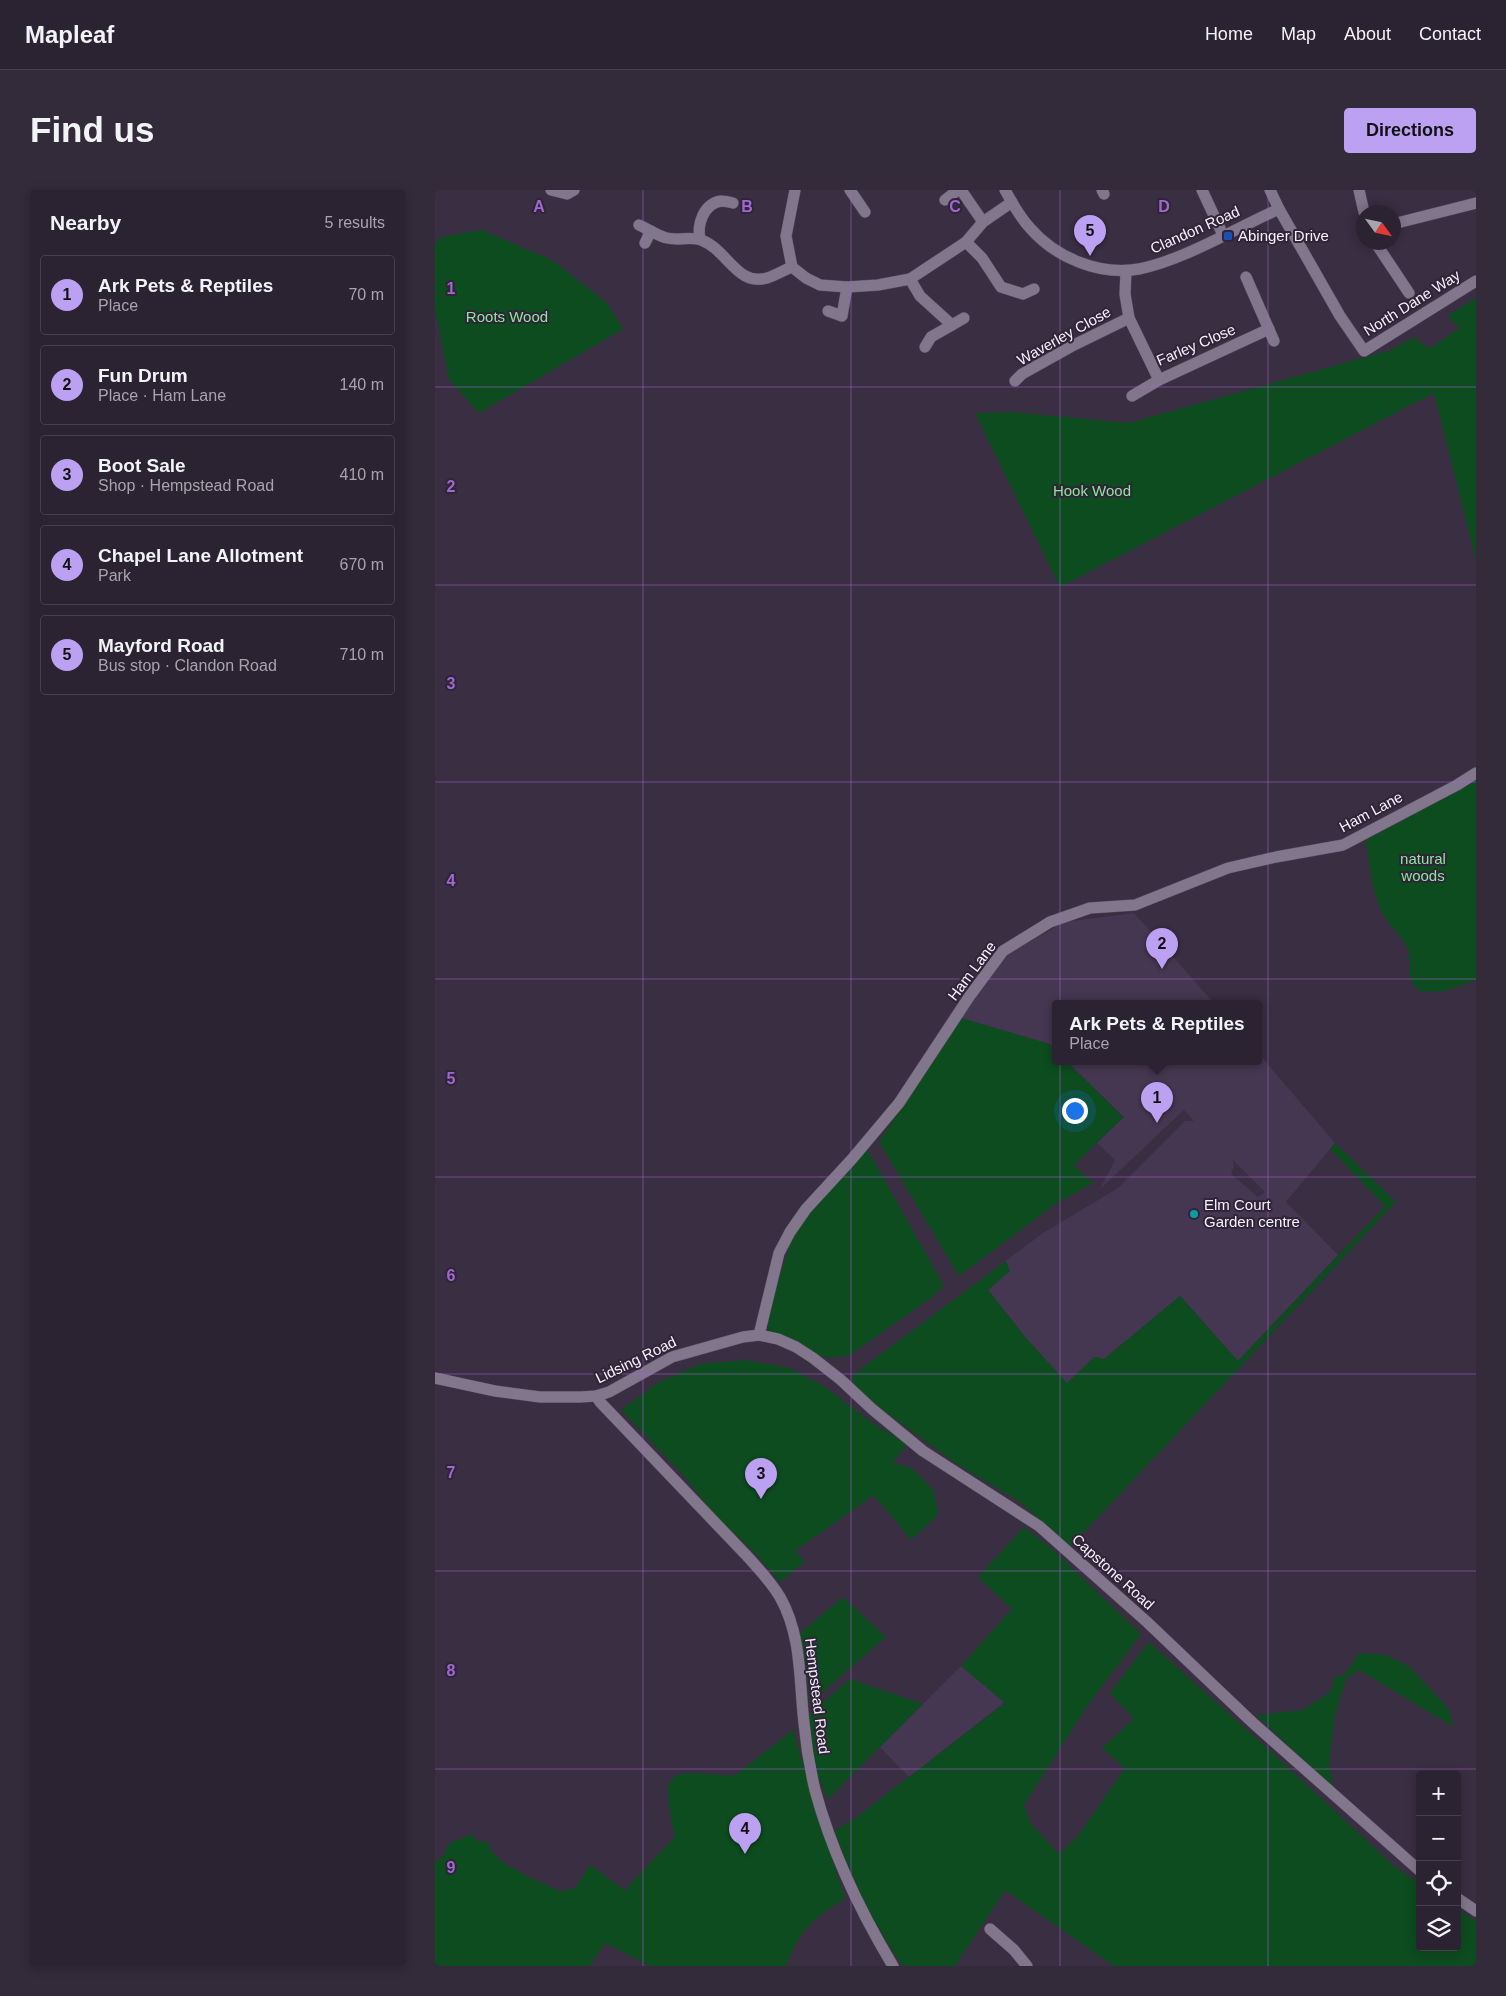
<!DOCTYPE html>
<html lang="en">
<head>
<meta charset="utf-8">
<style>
  :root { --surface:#2b2232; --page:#332a3a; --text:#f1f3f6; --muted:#a6a4ac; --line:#473f4d; --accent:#bca0f2 }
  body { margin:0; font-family:Arial,sans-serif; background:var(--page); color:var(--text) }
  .controls { position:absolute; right:15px; bottom:15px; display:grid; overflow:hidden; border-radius:5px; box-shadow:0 2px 12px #0003 }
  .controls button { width:45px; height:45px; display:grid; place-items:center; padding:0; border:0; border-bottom:1px solid var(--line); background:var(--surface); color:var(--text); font:25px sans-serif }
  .compass { position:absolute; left:921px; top:15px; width:45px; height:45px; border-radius:50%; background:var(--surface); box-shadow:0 2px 12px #0003; rotate:123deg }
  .you { position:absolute; left:639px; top:920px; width:18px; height:18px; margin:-12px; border:4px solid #fff; border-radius:50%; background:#1a73e8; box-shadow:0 0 0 8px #1a73e833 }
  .badge { display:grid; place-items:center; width:32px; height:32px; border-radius:50%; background:var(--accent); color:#111; font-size:16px; font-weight:700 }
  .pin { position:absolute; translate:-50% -41px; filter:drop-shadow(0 1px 2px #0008) }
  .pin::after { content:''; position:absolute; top:26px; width:18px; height:15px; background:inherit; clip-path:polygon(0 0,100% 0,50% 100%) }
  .popup { position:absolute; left:617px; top:810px; width:210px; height:65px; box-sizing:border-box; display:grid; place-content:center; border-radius:5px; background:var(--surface); filter:drop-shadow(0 1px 4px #0005); font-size:16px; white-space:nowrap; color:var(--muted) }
  .popup b { font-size:19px; color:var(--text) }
  .popup::after { content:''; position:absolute; left:50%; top:100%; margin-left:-10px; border:10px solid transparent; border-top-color:var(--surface) }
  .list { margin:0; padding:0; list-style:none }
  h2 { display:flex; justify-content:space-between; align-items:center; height:65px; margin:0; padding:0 20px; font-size:21px }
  h2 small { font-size:16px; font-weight:400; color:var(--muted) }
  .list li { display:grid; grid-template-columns:32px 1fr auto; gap:15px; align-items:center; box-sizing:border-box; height:80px; margin:0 10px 10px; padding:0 10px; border:1px solid var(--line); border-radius:5px }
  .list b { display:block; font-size:19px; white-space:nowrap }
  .list p { margin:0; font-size:16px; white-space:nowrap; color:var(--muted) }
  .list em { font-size:16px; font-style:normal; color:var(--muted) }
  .icon { flex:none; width:28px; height:28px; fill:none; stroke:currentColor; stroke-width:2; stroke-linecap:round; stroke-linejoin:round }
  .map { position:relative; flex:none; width:1041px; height:1776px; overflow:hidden; border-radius:5px }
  header { display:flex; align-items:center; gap:30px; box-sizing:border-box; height:70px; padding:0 25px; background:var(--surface); border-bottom:1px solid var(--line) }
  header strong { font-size:24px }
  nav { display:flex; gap:28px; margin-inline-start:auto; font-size:18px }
  .intro { display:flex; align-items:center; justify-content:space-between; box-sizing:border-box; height:120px; padding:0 30px }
  h1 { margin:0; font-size:35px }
  .button { padding:12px 22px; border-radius:5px; background:var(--accent); color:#111; font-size:18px; font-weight:700 }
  main { display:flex; gap:30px; padding:0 30px }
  aside { flex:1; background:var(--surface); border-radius:5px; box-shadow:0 2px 12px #0003 }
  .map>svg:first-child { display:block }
  .built { fill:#453751; fill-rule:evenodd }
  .green { fill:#0d4c1f }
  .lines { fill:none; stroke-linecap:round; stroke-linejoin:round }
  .minor-casing { stroke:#544a5b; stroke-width:12 }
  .minor { stroke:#82768d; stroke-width:11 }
  .grid { fill:none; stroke:#a067d2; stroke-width:1; stroke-opacity:0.55 }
  .transit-dot { fill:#1a4fb4; stroke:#2f2438; stroke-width:2 }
  .culture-dot { fill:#0f9aa8; stroke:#2f2438; stroke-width:2 }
  .labels { text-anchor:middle; stroke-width:4; stroke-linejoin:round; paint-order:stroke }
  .street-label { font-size:15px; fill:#f7f0fd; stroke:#2f2438 }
  .poi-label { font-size:15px; fill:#f7f0fd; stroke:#2f2438; text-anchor:start }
  .park-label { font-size:15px; fill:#8ee69c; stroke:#2f2438 }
  .grid-label { font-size:16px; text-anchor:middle; font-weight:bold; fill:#a067d2; stroke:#2f2438; stroke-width:4; stroke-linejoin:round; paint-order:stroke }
</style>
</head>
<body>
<header>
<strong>Mapleaf</strong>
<nav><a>Home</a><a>Map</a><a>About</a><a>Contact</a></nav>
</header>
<div class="intro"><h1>Find us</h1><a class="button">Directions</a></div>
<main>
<aside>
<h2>Nearby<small>5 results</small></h2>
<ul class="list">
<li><span class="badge">1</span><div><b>Ark Pets &amp; Reptiles</b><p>Place</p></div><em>70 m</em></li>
<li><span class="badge">2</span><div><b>Fun Drum</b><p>Place · Ham Lane</p></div><em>140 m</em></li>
<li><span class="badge">3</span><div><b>Boot Sale</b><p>Shop · Hempstead Road</p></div><em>410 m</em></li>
<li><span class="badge">4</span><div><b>Chapel Lane Allotment</b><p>Park</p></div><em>670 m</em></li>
<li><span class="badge">5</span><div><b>Mayford Road</b><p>Bus stop · Clandon Road</p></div><em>710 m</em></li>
</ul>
</aside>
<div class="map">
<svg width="1041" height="1776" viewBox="0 0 1041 1776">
  <rect width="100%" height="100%" fill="#392e42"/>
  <g class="built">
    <path d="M699 723 780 814H621V860L614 854 526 828 567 768 629 732Z"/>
    <path d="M823 863 900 953 851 1012 903 1065 803 1171 745 1106 669 1169 659 1167 632 1194 591 1148 545 1090 608 1043 683 998 750 931H759L749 920 665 999 680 970 662 953 689 927 632 872H823ZM798 970 830 1002 823 1007 796 984 799 976Z"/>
    <path d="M526 1476 570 1512 474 1587 445 1557Z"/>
  </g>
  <g class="green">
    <path d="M47 40 117 70 171 112 188 139 44 223 14 190 0 118V55L6 47Z"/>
    <path d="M1041 108V370L999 203 625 397 540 223 576 222 694 233 956 160 979 147 994 159 1026 137 1019 134 1013 125Z"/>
    <path d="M1041 591V790L1011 801 986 802C967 787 979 778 973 760 969 747 958 740 951 729 936 706 935 675 931 650Z"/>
    <path d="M526 828 614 854 621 860V872H632L688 927 639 975 658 993 619 1015 524 1086 444 952Z"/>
    <path d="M900 953 961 1012 634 1358 609 1333 585 1312 522 1274 420 1200 417 1191 419 1184 571 1071 575 1081 553 1100 591 1148 632 1193 659 1167 669 1169 745 1106 803 1171 950 1016 895 959Z"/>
    <path d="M432 959 509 1096 496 1108 415 1165 396 1168 374 1163 335 1142 330 1130 357 1049 367 1030Z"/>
    <path d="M309 1170 355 1178 390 1197 439 1234 472 1254 458 1273 477 1278 499 1301 503 1325 476 1350 439 1305 360 1361 370 1372 345 1392 321 1364 280 1325 248 1285 186 1220 224 1192 265 1174Z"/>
    <path d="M589 1337 617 1359 706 1444 653 1515 589 1615 596 1634 624 1664 643 1646 690 1578 667 1558 699 1529 675 1503 714 1452 831 1557 959 1676 985 1694V1757H1022V1719L1041 1731V1776H679L570 1700 520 1776H467L431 1718 399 1641 422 1627 570 1513 526 1476 577 1419 543 1387Z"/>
    <path d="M408 1407 451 1447 375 1513 372 1480 364 1444Z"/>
    <path d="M924 1463 951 1465 974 1476 1013 1518 1019 1537 924 1480 911 1489 900 1525 894 1573 899 1599 821 1525 868 1520 894 1503 902 1484 908 1487Z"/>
    <path d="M415 1489 488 1514 393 1609 382 1584 373 1525Z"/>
    <path d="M358 1540 401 1681 410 1708C376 1731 367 1737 351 1776H216L170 1753 155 1776H0V1672L10 1664 13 1654 37 1644 42 1651 53 1652 56 1660 67 1672 96 1688 125 1701 140 1698 155 1675 191 1701 196 1693 240 1647C224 1574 232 1581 299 1586Z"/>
  </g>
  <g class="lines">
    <defs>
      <g id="minor">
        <path d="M116 0 132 4 139 0"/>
        <path d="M360 0 351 46 357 77 371 88 385 95 412 97 443 95 475 89 531 52 548 32 577 12"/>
        <path d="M415 0 430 22"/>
        <path d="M526 0 548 32"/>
        <path d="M570 0C577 13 585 27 595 38 621 68 665 86 704 79 749 70 801 38 844 19"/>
        <path d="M667 0 669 4"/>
        <path d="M767 0 788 45"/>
        <path d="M835 0 844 19 905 126 929 161 1041 91"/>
        <path d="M924 0 929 22"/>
        <path d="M510 10 523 0"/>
        <path d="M958 34 1041 13"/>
        <path d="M204 35C213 39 223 46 232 48 243 51 256 46 266 50 292 59 302 97 332 88 341 85 349 80 357 77"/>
        <path d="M265 49C262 35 268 14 286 11 289 11 294 12 298 13"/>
        <path d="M531 52 547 68 566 97 588 104 599 99"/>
        <path d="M940 52 974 103"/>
        <path d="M210 53 216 41"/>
        <path d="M691 81 690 104 694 128 724 190 834 139"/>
        <path d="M811 87 839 151"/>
        <path d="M475 89 485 106 517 135 496 147 490 157"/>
        <path d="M393 121 407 126 412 97"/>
        <path d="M517 135 529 128"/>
        <path d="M580 191 587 184 639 155 694 128"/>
        <path d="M697 206 724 190"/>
        <path d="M324 1145 344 1063 355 1042 371 1019 417 969 464 913 534 807 568 761 615 732 655 718 700 715 793 678 841 667 908 655 1022 595 1041 583"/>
        <path d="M0 1188 60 1201 105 1207H145L161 1206 174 1202 237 1167 308 1147 324 1145 343 1149 361 1157 378 1168 406 1190 437 1219 488 1261 604 1336 712 1432 818 1533 985 1681"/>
        <path d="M161 1206 165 1212 312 1366C324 1379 336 1392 345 1407 367 1446 364 1490 369 1533 371 1555 375 1579 380 1600 397 1663 425 1721 458 1776"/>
        <path d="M1022 1708 1041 1721"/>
        <path d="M555 1739 579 1760 592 1776"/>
      </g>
    </defs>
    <use href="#minor" class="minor-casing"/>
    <use href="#minor" class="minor"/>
  </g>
  <path class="grid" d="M208 0V1776M416 0V1776M625 0V1776M833 0V1776M0 197H1041M0 395H1041M0 592H1041M0 789H1041M0 987H1041M0 1184H1041M0 1381H1041M0 1579H1041"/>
  <rect class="transit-dot" x="788" y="41" width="10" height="10" rx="2.5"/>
  <circle class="culture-dot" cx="759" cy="1024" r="5"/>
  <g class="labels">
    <g class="street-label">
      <text transform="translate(760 40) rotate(-24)" y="5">Clandon Road</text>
      <text transform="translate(977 113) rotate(-32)" y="5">North Dane Way</text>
      <text transform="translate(629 146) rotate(-29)" y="5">Waverley Close</text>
      <text transform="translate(761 155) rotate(-23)" y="5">Farley Close</text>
      <text transform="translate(936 622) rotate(-28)" y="5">Ham Lane</text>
      <text transform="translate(537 781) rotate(-53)" y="5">Ham Lane</text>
      <text transform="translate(201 1170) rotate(-26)" y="5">Lidsing Road</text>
      <text transform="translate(678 1382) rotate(42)" y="5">Capstone Road</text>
      <text transform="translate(382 1506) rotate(83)" y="5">Hempstead Road</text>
    </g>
    <g class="poi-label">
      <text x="803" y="51">Abinger Drive</text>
      <text x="769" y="1020">Elm Court<tspan x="769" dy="17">Garden centre</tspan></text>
    </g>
    <g class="park-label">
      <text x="72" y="132">Roots Wood</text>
      <text x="657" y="306">Hook Wood</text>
      <text x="988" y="674">natural<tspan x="988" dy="17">woods</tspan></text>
    </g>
  </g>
  <g class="grid-label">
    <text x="104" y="22">A</text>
    <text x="312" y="22">B</text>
    <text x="520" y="22">C</text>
    <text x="729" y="22">D</text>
    <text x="16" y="104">1</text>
    <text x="16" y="302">2</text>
    <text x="16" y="499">3</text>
    <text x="16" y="696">4</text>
    <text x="16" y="894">5</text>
    <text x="16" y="1091">6</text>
    <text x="16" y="1288">7</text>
    <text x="16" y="1486">8</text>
    <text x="16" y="1683">9</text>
  </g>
</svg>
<div class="controls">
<button>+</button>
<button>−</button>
<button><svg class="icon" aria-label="locate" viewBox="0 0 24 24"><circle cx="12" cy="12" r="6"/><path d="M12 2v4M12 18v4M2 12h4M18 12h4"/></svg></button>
<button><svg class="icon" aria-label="layers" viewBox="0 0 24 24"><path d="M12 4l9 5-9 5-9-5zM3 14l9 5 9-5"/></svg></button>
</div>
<svg class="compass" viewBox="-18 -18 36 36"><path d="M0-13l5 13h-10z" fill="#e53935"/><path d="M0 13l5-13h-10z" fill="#a6a4ac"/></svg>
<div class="you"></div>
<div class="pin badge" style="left:722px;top:933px">1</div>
<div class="popup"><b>Ark Pets &amp; Reptiles</b>Place</div>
<div class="pin badge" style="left:727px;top:779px">2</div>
<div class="pin badge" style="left:326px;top:1309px">3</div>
<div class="pin badge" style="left:310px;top:1664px">4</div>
<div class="pin badge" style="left:655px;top:66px">5</div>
</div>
</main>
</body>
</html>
